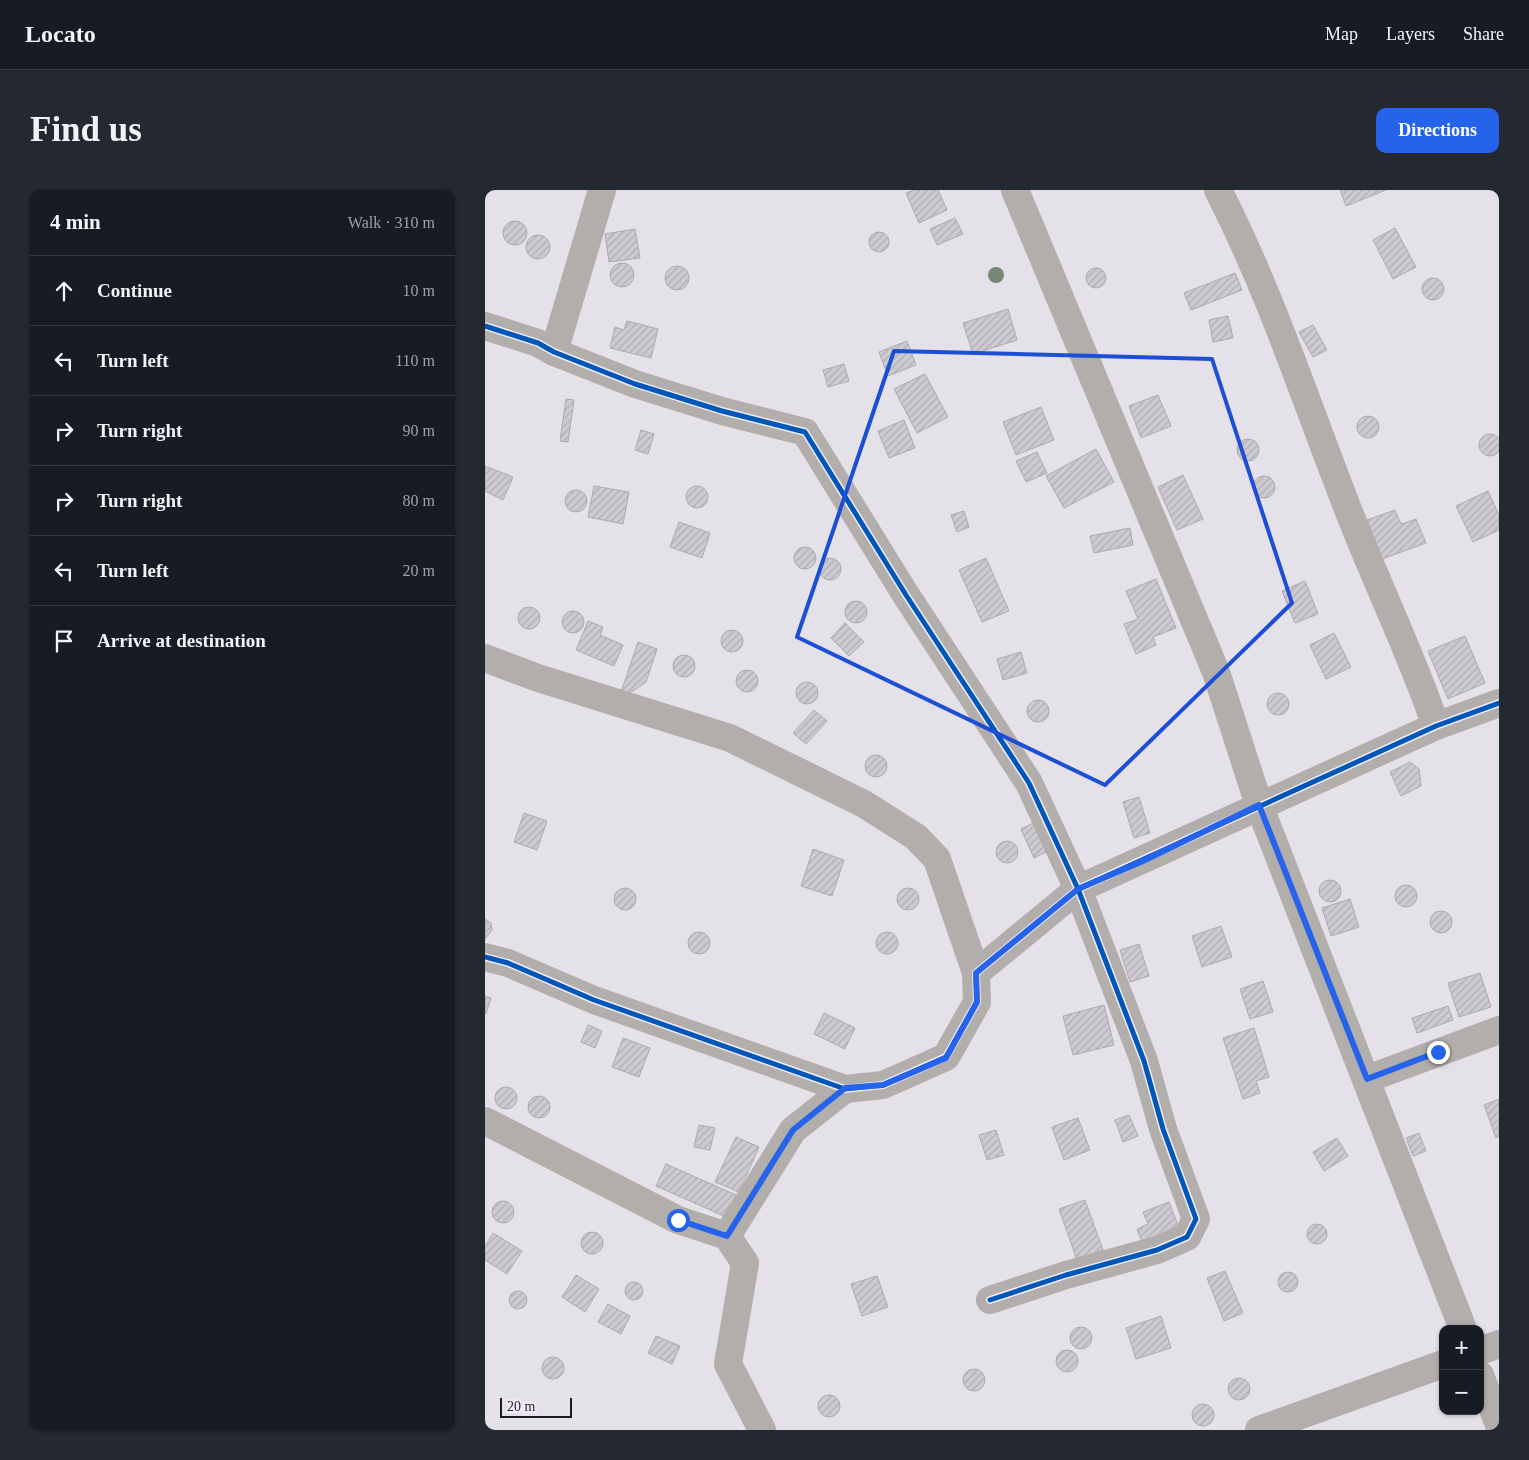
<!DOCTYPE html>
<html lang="en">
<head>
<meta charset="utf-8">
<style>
  :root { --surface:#171b24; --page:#242831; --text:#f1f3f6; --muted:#9ea1a6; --line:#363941; --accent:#2563eb }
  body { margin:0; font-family:"Times New Roman",serif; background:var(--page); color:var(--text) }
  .controls { position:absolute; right:15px; bottom:15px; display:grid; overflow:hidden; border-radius:10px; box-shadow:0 1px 4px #0004 }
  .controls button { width:45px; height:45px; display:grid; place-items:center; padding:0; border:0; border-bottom:1px solid var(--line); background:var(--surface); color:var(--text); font:25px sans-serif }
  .scale { position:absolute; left:15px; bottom:12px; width:72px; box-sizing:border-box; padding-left:5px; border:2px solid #1e1b20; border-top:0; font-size:14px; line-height:18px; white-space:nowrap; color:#1e1b20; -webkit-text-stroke:4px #f2ebf9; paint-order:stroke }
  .stop { position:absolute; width:15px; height:15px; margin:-11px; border:4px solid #2563eb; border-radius:50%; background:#fff }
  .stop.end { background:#2563eb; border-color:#fff; box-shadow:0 1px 5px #0008 }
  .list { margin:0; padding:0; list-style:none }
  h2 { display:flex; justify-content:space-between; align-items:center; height:65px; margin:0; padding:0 20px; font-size:21px }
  h2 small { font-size:16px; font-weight:400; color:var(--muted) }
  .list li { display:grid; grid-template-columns:32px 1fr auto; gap:15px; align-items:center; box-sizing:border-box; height:70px; padding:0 20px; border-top:1px solid var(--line) }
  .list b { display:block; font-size:19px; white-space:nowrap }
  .list em { font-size:16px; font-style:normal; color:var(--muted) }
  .icon { flex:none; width:28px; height:28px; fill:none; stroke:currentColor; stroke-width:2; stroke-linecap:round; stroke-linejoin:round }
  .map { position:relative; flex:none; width:1014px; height:1240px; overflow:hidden; border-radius:10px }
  header { display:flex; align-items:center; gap:30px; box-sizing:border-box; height:70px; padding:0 25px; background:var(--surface); border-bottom:1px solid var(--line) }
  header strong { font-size:24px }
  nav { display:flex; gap:28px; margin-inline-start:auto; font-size:18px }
  .intro { display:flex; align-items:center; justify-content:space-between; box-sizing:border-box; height:120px; padding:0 30px }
  h1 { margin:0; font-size:35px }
  .button { padding:12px 22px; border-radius:10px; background:var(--accent); color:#fff; font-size:18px; font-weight:700 }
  main { display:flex; gap:30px; padding:0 30px }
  aside { flex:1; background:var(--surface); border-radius:10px; box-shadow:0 1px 4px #0004 }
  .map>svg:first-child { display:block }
  .building { fill:url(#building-hatch); stroke:#aca9af }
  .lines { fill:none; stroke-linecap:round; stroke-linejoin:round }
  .minor { stroke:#b2aeac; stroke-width:28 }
  .cycleway-casing { stroke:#f2ebf9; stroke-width:8 }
  .cycleway { stroke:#0057b8; stroke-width:5 }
  .tree { fill:#778776 }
  .route { stroke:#2563eb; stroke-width:6 }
  .marked { fill:none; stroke:#1d4ed8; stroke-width:4; stroke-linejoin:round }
</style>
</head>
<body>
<header>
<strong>Locato</strong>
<nav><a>Map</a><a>Layers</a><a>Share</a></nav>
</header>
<div class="intro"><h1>Find us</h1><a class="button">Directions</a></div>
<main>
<aside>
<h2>4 min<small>Walk · 310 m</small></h2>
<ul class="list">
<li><svg class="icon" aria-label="ahead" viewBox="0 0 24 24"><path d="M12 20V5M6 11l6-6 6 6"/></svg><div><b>Continue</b></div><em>10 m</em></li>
<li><svg class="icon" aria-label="left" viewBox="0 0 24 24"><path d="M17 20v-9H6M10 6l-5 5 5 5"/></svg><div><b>Turn left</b></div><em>110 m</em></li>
<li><svg class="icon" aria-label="right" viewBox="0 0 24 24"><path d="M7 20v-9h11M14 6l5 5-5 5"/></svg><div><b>Turn right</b></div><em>90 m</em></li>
<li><svg class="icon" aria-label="right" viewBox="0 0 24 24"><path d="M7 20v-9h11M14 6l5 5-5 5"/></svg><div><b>Turn right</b></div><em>80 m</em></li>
<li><svg class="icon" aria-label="left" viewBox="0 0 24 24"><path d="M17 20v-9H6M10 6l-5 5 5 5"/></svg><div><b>Turn left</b></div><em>20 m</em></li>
<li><svg class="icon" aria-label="arrive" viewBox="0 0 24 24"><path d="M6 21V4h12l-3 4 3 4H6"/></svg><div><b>Arrive at destination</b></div></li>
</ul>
</aside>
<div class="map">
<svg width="1014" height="1240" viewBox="0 0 1014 1240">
  <defs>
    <pattern id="building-hatch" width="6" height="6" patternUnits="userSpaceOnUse" patternTransform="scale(1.25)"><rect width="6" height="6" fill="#cdcad2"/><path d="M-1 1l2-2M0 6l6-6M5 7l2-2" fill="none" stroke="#b0adb4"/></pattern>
  </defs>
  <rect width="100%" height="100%" fill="#e5e1e8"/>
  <g class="building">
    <path d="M429 0H453L462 20 434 33 421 3Z"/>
    <path d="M855 0H901L861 16Z"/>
    <path d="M470 28 478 44 452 55 445 39Z"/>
    <circle cx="30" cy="43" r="12"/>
    <path d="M910 38 931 77 908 89 888 50Z"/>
    <path d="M150 39 155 68 124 72 120 44Z"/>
    <circle cx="394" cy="52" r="10"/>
    <circle cx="53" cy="57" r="12"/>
    <circle cx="137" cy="85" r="12"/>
    <circle cx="192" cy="88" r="12"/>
    <circle cx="611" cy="88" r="10"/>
    <path d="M750 83 757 100 706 120 699 103Z"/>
    <circle cx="948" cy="99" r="11"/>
    <path d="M523 119 532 150 488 164 478 133Z"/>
    <path d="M743 126 748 148 728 152 724 130Z"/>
    <path d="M142 131 173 139 166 168 125 158 130 137 139 140Z"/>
    <path d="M828 135 842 160 828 167 814 142Z"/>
    <path d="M422 151 431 175 403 186 394 162Z"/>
    <path d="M359 174 364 191 343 197 338 180Z"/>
    <path d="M440 184 463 227 432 243 409 199Z"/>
    <path d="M673 205 686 236 656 248 644 216Z"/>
    <path d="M81 209 89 210 83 252 75 251Z"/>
    <path d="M556 217 569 250 531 265 518 232Z"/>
    <circle cx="883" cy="237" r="11"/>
    <path d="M419 230 430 258 404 268 393 241Z"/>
    <path d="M156 240 169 244 163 264 150 260Z"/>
    <circle cx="1005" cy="255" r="11"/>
    <circle cx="763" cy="260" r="11"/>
    <path d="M611 259 629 292 579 318 561 286Z"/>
    <path d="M552 262 562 283 541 292 531 271Z"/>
    <path d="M0 276 28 287 18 310 0 301Z"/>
    <path d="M698 285 718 329 692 340 673 297Z"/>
    <circle cx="779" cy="297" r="11"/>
    <path d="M109 296 144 302 138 334 103 327Z"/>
    <circle cx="212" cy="307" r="11"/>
    <circle cx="91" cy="311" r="11"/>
    <path d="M1003 301 1014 325V340L988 352 971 316Z"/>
    <path d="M910 320 916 334 931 329 941 353 897 369 882 330Z"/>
    <path d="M479 321 484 337 472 342 466 325Z"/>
    <path d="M194 332 225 343 217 368 185 357Z"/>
    <path d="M645 338 648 355 609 363 605 346Z"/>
    <circle cx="320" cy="368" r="11"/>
    <path d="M501 368 524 421 497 432 474 380Z"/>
    <circle cx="345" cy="379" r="11"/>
    <path d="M671 389 691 438 668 447 671 455 651 464 639 434 653 429 641 401Z"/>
    <path d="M820 391 833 424 810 433 797 401Z"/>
    <circle cx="371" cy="422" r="11"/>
    <circle cx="44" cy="428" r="11"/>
    <circle cx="88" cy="432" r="11"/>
    <path d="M103 431 118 437 115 445 138 455 129 476 91 460Z"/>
    <path d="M360 433 379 452 364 466 346 448Z"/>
    <circle cx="247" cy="451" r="11"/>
    <path d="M849 443 866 477 841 489 825 455Z"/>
    <path d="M980 446 1000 493 963 509 943 461Z"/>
    <path d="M153 452 172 459 161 492 133 511Z"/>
    <path d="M536 462 542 483 518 490 512 469Z"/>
    <circle cx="199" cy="476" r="11"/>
    <circle cx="262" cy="491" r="11"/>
    <circle cx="322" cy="503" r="11"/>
    <circle cx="793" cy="514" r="11"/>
    <circle cx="553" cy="521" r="11"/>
    <path d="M329 520 342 531 321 554 308 543Z"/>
    <circle cx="391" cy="576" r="11"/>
    <path d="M925 572 934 579 936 596 916 606 905 582Z"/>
    <path d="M654 607 665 643 649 648 638 612Z"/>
    <path d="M39 623 62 631 52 660 29 652Z"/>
    <path d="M548 633 561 662 549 668 536 639Z"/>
    <circle cx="522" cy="662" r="11"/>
    <path d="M328 659 359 670 347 706 316 696Z"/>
    <circle cx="845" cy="701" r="11"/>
    <circle cx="921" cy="706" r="11"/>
    <circle cx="140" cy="709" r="11"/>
    <circle cx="423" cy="709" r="11"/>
    <path d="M865 709 874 737 846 746 837 718Z"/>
    <circle cx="956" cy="732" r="11"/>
    <path d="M0 729 6 733 7 740 0 749Z"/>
    <path d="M736 736 747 767 717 777 707 746Z"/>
    <circle cx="214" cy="753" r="11"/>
    <circle cx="402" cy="753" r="11"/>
    <path d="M654 754 664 786 645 792 635 760Z"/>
    <path d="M995 783 1006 817 974 827 963 793Z"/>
    <path d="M778 791 788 822 765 829 755 799Z"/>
    <path d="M0 806 6 808 1 824 0 823Z"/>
    <path d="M619 815 629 855 588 865 578 826Z"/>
    <path d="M963 816 968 830 932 843 927 828Z"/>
    <path d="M339 823 370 838 360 859 329 844Z"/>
    <path d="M103 835 117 841 110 858 96 852Z"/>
    <path d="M769 838 784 887 771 891 775 903 758 909 738 848Z"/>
    <path d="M138 848 165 858 154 887 127 877Z"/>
    <circle cx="21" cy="908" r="11"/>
    <circle cx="54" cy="917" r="11"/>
    <path d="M1014 909V946L1011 948 999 915Z"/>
    <path d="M644 925 653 946 638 952 630 930Z"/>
    <path d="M593 928 605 960 579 970 567 937Z"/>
    <path d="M214 935 230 938 225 960 209 957Z"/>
    <path d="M511 940 519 965 502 970 494 945Z"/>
    <path d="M934 943 941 961 928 966 921 948Z"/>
    <path d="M251 947 274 957 254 1002 230 992Z"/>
    <path d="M852 948 863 966 839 981 828 962Z"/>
    <path d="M181 974 251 1005 241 1027 171 996Z"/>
    <path d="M600 1010 618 1060 592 1070 574 1019Z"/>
    <circle cx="18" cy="1022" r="11"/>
    <path d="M684 1012 694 1038 657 1052 652 1039 663 1034 658 1022Z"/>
    <circle cx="832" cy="1044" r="10"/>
    <circle cx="107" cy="1053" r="11"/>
    <path d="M8 1043 37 1061 22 1084 0 1070V1056Z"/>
    <path d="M740 1081 758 1123 739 1131 722 1088Z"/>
    <circle cx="803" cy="1092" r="10"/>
    <path d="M91 1085 114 1099 100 1122 77 1107Z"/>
    <path d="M392 1086 403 1117 377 1126 366 1094Z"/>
    <circle cx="149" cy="1101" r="9"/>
    <circle cx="33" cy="1110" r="9"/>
    <path d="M123 1114 145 1126 136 1144 113 1132Z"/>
    <path d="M676 1126 686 1158 651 1169 641 1138Z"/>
    <circle cx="596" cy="1148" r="11"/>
    <path d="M171 1146 195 1156 187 1174 163 1163Z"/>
    <circle cx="582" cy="1171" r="11"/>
    <circle cx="68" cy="1178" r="11"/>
    <circle cx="489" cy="1190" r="11"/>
    <circle cx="754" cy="1199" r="11"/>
    <circle cx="344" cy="1216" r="11"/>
    <circle cx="718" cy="1225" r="11"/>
  </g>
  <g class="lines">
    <g class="minor">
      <path d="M530 0 731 482 774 615 978 1139"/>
      <path d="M733 0C786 103 822 215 864 322 892 394 926 463 951 536"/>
      <path d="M0 136 53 153 69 162 150 194 237 221 320 242 421 405 544 593 593 699 951 536 1014 513"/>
      <path d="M69 162 117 0"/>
      <path d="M0 468 53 488 245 548 379 614 431 647 452 669 491 783"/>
      <path d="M0 767 23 773 109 810 360 899 398 895 461 867 492 812 491 783 593 699 659 871 678 939 711 1029 702 1047 672 1060 581 1085 505 1110"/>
      <path d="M882 889 1014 840"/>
      <path d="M0 931 193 1030 242 1046 308 940 360 899"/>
      <path d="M242 1046 260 1073 243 1174 277 1240"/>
      <path d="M995 1161 1014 1154"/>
      <path d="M995 1185 1014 1235"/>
      <path d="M774 1240 958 1174"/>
    </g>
    <defs>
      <g id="cycleway">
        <path d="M0 136 53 153 69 162 150 194 237 221 320 242 421 405 544 593 593 699 951 536 1014 513"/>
        <path d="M0 767 23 773 109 810 360 899 398 895 461 867 492 812 491 783 593 699 659 871 678 939 711 1029 702 1047 672 1060 581 1085 505 1110"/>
      </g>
    </defs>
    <use href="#cycleway" class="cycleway-casing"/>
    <use href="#cycleway" class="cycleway"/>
  </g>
  <circle class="tree" cx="511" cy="85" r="8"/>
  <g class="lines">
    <path class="route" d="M193 1030 242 1046 308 940 360 898 398 895 461 868 492 812 491 783 593 699 658 671 774 615 882 889 953 862"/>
  </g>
  <path class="marked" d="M409 161 727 169 807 413 620 595 312 447Z"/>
</svg>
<div class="controls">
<button>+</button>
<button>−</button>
</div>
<div class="scale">20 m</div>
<div class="stop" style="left:193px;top:1030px"></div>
<div class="stop end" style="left:953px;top:862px"></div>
</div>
</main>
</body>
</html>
